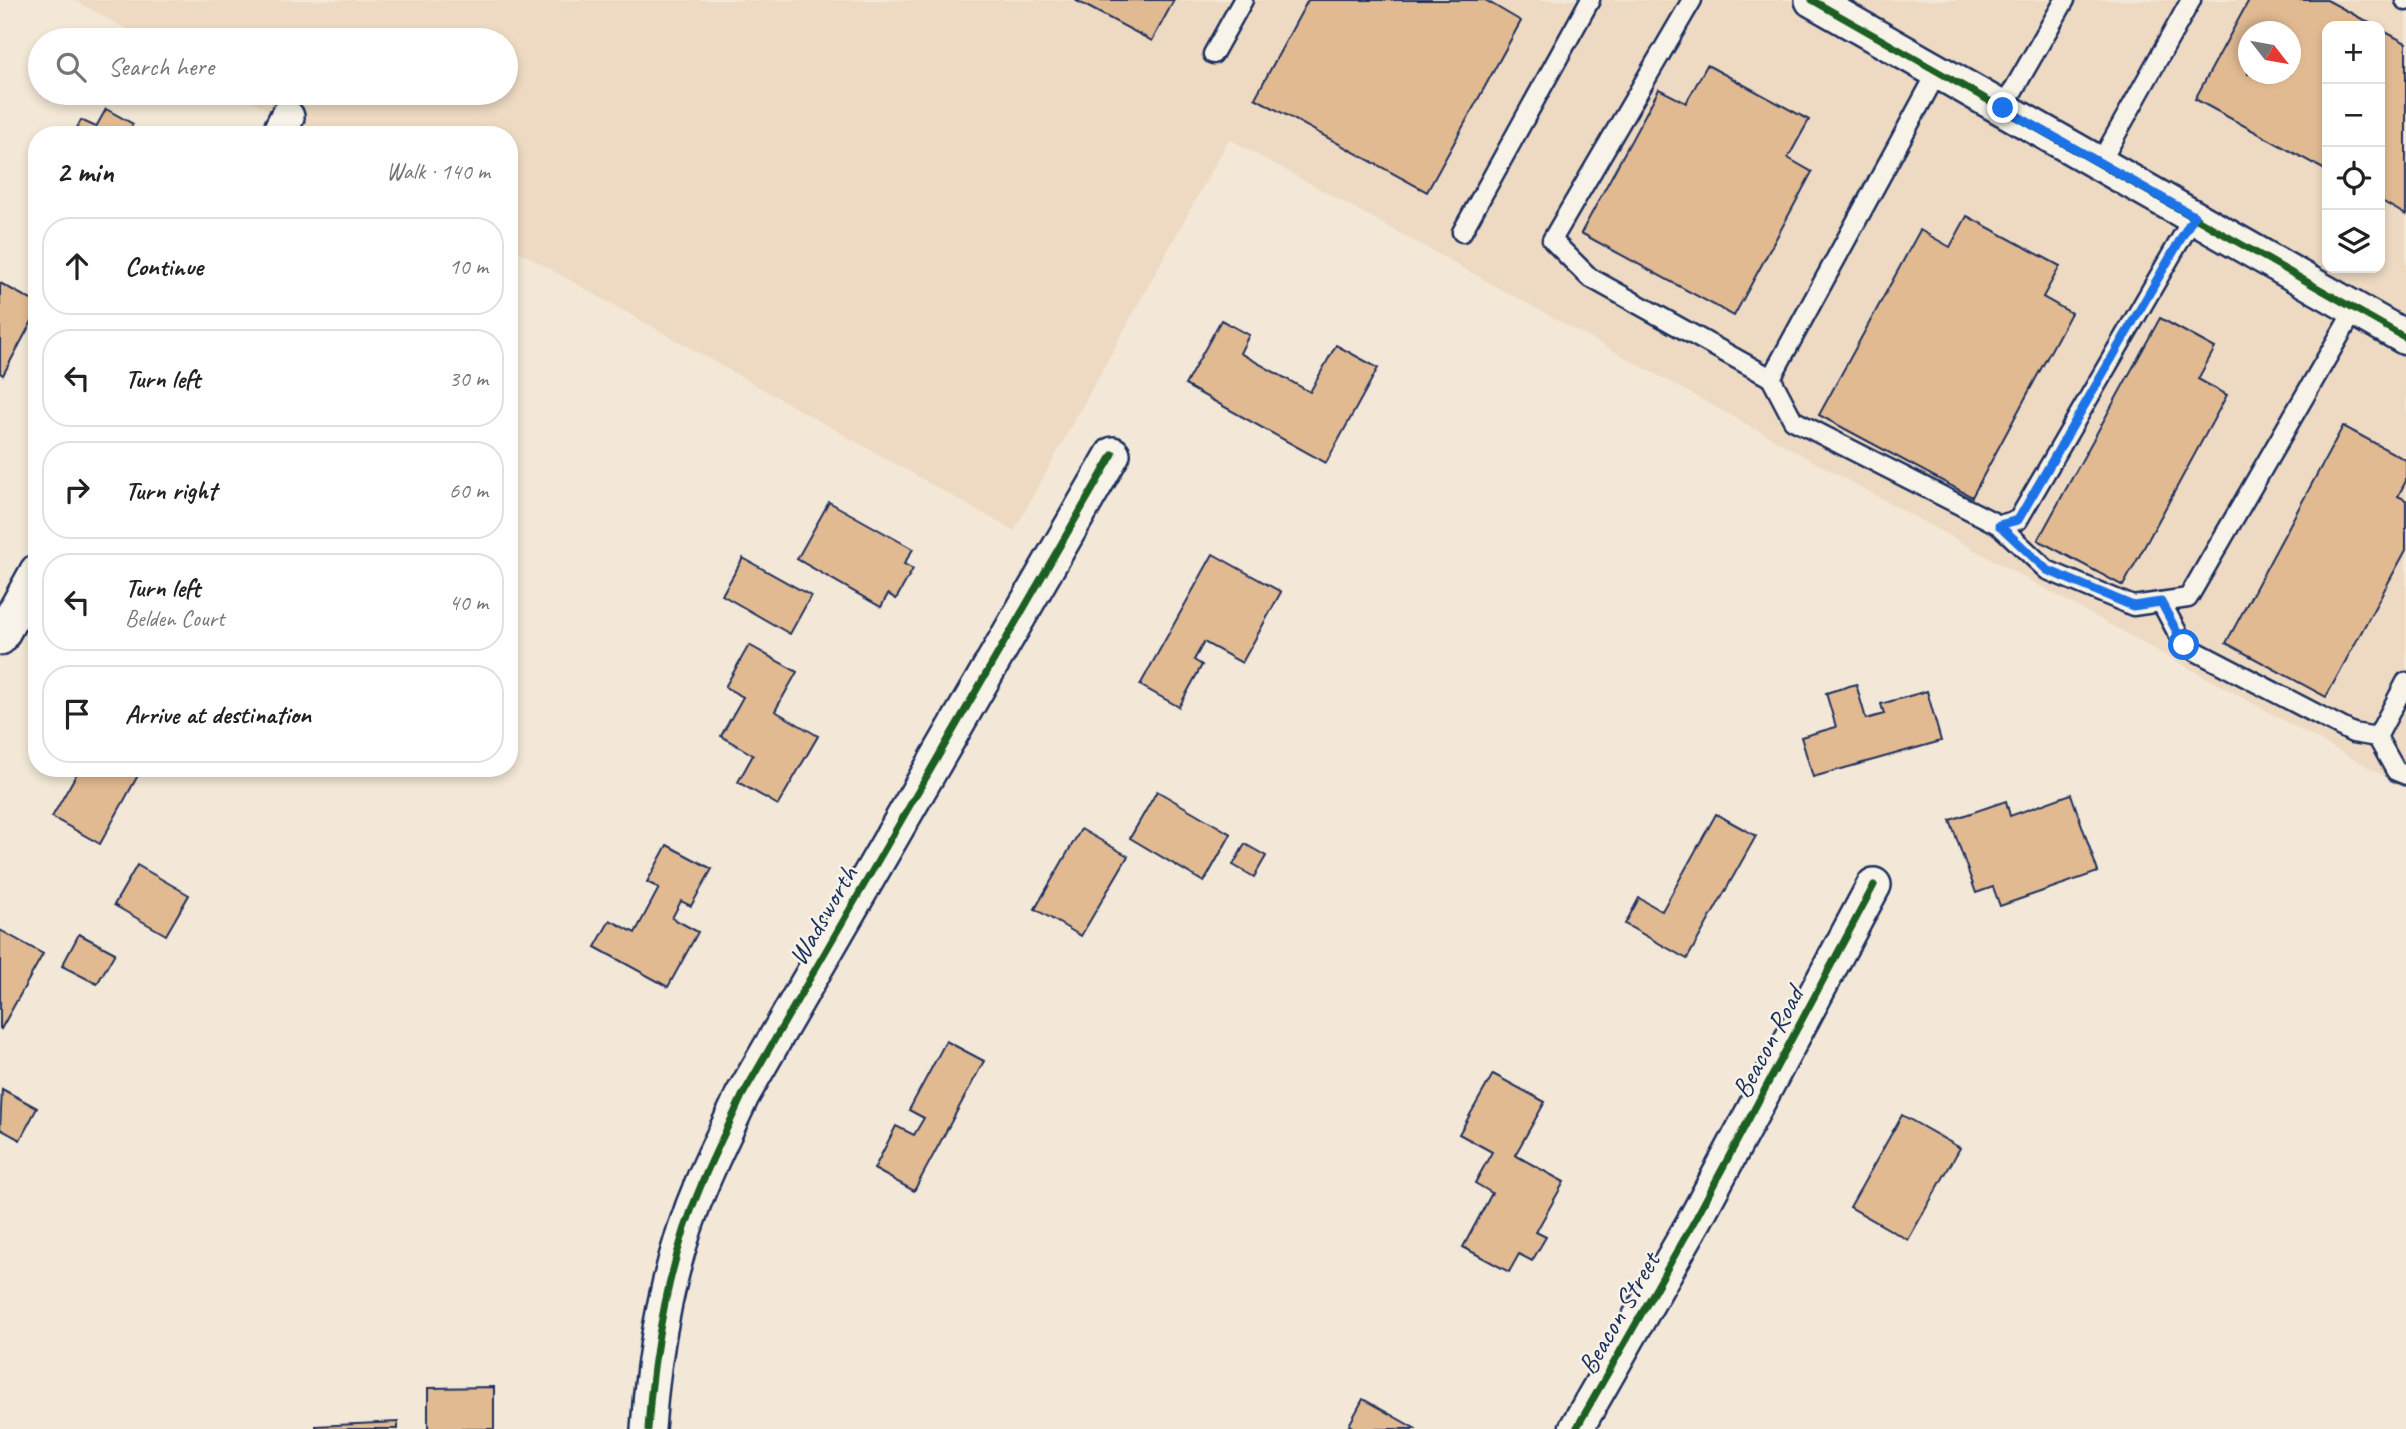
<!DOCTYPE html>
<html lang="en">
<head>
<meta charset="utf-8">
<style>
  :root { --surface:#fff; --page:#f6f6f6; --text:#222; --muted:#767676; --line:#e0e0e0 }
  body { margin:0; font-family:Caveat,sans-serif; background:var(--page); color:var(--text) }
  .controls { position:absolute; right:21px; top:21px; display:grid; overflow:hidden; border-radius:14px; box-shadow:0 4px 10px #0003 }
  .controls button { width:63px; height:63px; display:grid; place-items:center; padding:0; border:0; border-bottom:2px solid var(--line); background:var(--surface); color:var(--text); font:35px sans-serif }
  .compass { position:absolute; left:2238px; top:21px; width:63px; height:63px; border-radius:50%; background:var(--surface); box-shadow:0 4px 10px #0003; rotate:121deg }
  .stop { position:absolute; width:21px; height:21px; margin:-16px; border:5px solid #1a73e8; border-radius:50%; background:#fff }
  .stop.end { background:#1a73e8; border-color:#fff; box-shadow:0 2px 7px #0008 }
  .list { margin:0; padding:0; list-style:none }
  h2 { display:flex; justify-content:space-between; align-items:center; height:91px; margin:0; padding:0 28px; font-size:30px }
  h2 small { font-size:23px; font-weight:400; color:var(--muted) }
  .list li { display:grid; grid-template-columns:46px 1fr auto; gap:21px; align-items:center; box-sizing:border-box; height:98px; margin:0 14px 14px; padding:0 14px; border:2px solid var(--line); border-radius:28px }
  .list b { display:block; font-size:26px; white-space:nowrap }
  .list p { margin:0; font-size:23px; white-space:nowrap; color:var(--muted) }
  .list em { font-size:23px; font-style:normal; color:var(--muted) }
  .icon { flex:none; width:38px; height:38px; fill:none; stroke:currentColor; stroke-width:2; stroke-linecap:round; stroke-linejoin:round }
  .map { position:relative; flex:none; width:2406px; height:1429px; overflow:hidden }
  .search { position:absolute; background:var(--surface); box-shadow:0 4px 10px #0003; left:28px; top:28px; width:490px; height:77px; display:flex; align-items:center; gap:18px; box-sizing:border-box; padding:0 24px; border-radius:38px; color:var(--muted); font-size:26px }
  .panel { position:absolute; background:var(--surface); box-shadow:0 4px 10px #0003; left:28px; top:126px; width:490px; height:651px; border-radius:28px }
  .map>svg:first-child { display:block }
  .built { fill:#eedac2; fill-rule:evenodd }
  .building { fill:#e1ba92; stroke:#1b2f5e; stroke-width:2; fill-rule:evenodd }
  .lines { fill:none; stroke-linecap:round; stroke-linejoin:round }
  .lane-casing { stroke:#1b2f5e; stroke-width:23 }
  .street-casing { stroke:#1b2f5e; stroke-width:38 }
  .lane { stroke:#f7f3e8; stroke-width:18 }
  .street { stroke:#f7f3e8; stroke-width:33 }
  .cycleway-casing { stroke:#f7f3e8; stroke-width:11 }
  .cycleway { stroke:#1b5e20; stroke-width:7 }
  .route { stroke:#1a73e8; stroke-width:9 }
  .labels { text-anchor:middle; stroke-width:5; stroke-linejoin:round; paint-order:stroke }
  .street-label { font-size:28px; fill:#1b2f5e; stroke:#f7f3e8 }
</style>
</head>
<body>
<div class="map">
<svg width="2406" height="1429" viewBox="0 0 2406 1429">
  <rect width="100%" height="100%" fill="#f3e8d7"/>
  <filter id="ink" filterUnits="userSpaceOnUse"><feTurbulence type="fractalNoise" baseFrequency=".0143" numOctaves="2"/><feDisplacementMap in="SourceGraphic" scale="14" xChannelSelector="R" yChannelSelector="G"/><feConvolveMatrix kernelMatrix="1 2 1 2 8 2 1 2 1" color-interpolation-filters="sRGB"/></filter>
  <g filter="url(#ink)">
    <path class="built" d="M74 0H2406V788L1229 139 1014 531 509 246V135H313L238 93H506V40H146ZM2327 26H2380V268H2327ZM2248 32H2290V74H2248Z"/>
    <g class="building">
      <path d="M1075 0H1174L1152 41Z"/>
      <path d="M1308 0H1485L1521 21 1427 192 1255 98Z"/>
      <path d="M2249 0H2327L2375 26H2327V171L2195 99ZM2248 32H2290V74H2248Z"/>
      <path d="M2380 29 2406 43V215L2380 200Z"/>
      <path d="M1707 65 1809 120 1788 158 1812 172 1734 316 1581 233 1659 89 1686 103Z"/>
      <path d="M106 109 133 124 127 135H73L81 120 96 127Z"/>
      <path d="M1967 216 2060 266 2043 297 2071 313 1972 497 1819 415 1920 230 1950 247Z"/>
      <path d="M0 283 37 303V312L3 375 0 373Z"/>
      <path d="M2160 318 2215 348 2198 379 2227 395 2123 586 2038 540Z"/>
      <path d="M1221 320 1249 335 1240 353 1310 392 1336 345 1378 368 1326 463 1185 385Z"/>
      <path d="M2343 426 2406 460V481L2398 496 2406 500V550L2326 697 2226 643Z"/>
      <path d="M829 502 913 549 904 564 913 569 896 599 888 594 881 607 797 559Z"/>
      <path d="M1213 554 1281 592 1242 663 1204 642 1194 660 1202 665 1179 707 1140 685Z"/>
      <path d="M743 558 811 596 790 634 722 595Z"/>
      <path d="M749 645 797 672 775 711 818 736 778 805 738 782 753 755 721 736 743 697 725 687Z"/>
      <path d="M1856 684 1866 719 1884 714 1881 704 1927 691 1941 741 1813 777 1801 737 1836 727 1826 693Z"/>
      <path d="M80 768 141 770 100 844 52 817Z"/>
      <path d="M1157 791 1231 834 1204 882 1130 838Z"/>
      <path d="M2071 794 2098 872 2000 906 1993 887 1976 893 1950 820 2006 801 2010 816Z"/>
      <path d="M1716 814 1756 836 1687 959 1625 924 1639 898 1662 911Z"/>
      <path d="M1081 829 1128 856 1081 936 1035 909Z"/>
      <path d="M1245 844 1266 856 1254 877 1233 865Z"/>
      <path d="M667 845 712 869 691 906 681 901 672 918 698 932 668 987 595 947 610 920 635 933 659 888 647 882Z"/>
      <path d="M137 865 189 895 166 935 114 905Z"/>
      <path d="M0 930 43 954 1 1029 0 1028Z"/>
      <path d="M79 934 115 953 97 984 62 966Z"/>
      <path d="M946 1041 984 1061 914 1191 874 1169 896 1126 914 1135 924 1118 909 1110Z"/>
      <path d="M1493 1074 1545 1102 1515 1155 1564 1182 1536 1232 1546 1237 1532 1261 1519 1254 1509 1272 1463 1247 1492 1193 1475 1183 1492 1152 1459 1134Z"/>
      <path d="M2 1089 37 1108 20 1140 0 1129Z"/>
      <path d="M1902 1115 1960 1148 1908 1240 1850 1207Z"/>
      <path d="M494 1387V1429H428V1388Z"/>
      <path d="M1363 1399 1416 1429H1356L1349 1425Z"/>
      <path d="M398 1422V1429H316V1426Z"/>
    </g>
    <g class="lines">
      <defs>
        <g id="lane">
          <path d="M1692 0 1552 240 1589 277 1771 378 1938 71"/>
          <path d="M2405 0 2406 1"/>
          <path d="M1213 54 1243 0"/>
          <path d="M2003 108 2065 0"/>
          <path d="M2100 163 2191 0"/>
          <path d="M1462 232 1590 0"/>
          <path d="M1771 378 1793 420 1999 525 2018 520 2194 216"/>
          <path d="M1999 525 2047 570 2133 606 2188 598 2355 309"/>
          <path d="M2161 602 2184 645 2353 733 2377 737 2406 682"/>
          <path d="M2377 737 2396 771 2406 775"/>
        </g>
        <g id="street">
          <path d="M1812 0 2406 338"/>
          <path d="M278 135 287 117"/>
          <path d="M0 638 37 571"/>
          <path d="M648 1429C653 1349 670 1257 702 1183 714 1154 729 1125 742 1096L1113 454"/>
          <path d="M1576 1429 1696 1218 1874 885"/>
        </g>
      </defs>
      <use href="#lane" class="lane-casing"/>
      <use href="#street" class="street-casing"/>
      <use href="#lane" class="lane"/>
      <use href="#street" class="street"/>
      <defs>
        <g id="cycleway">
          <path d="M1812 0 2406 338"/>
          <path d="M648 1429C653 1349 670 1257 702 1183 714 1154 729 1125 742 1096L1113 454"/>
          <path d="M1576 1429 1696 1218 1874 885"/>
        </g>
      </defs>
      <use href="#cycleway" class="cycleway-casing"/>
      <use href="#cycleway" class="cycleway"/>
    </g>
  </g>
  <g class="lines" filter="url(#ink)">
    <path class="route" d="M2003 108 2194 216 2018 520 1999 525 2047 570 2133 606 2161 602 2184 645"/>
  </g>
  <g class="labels">
    <g class="street-label">
      <text transform="translate(822 915) rotate(-60)" y="10">Wadsworth</text>
      <text transform="translate(1767 1042) rotate(-62)" y="10">Beacon Road</text>
      <text transform="translate(1618 1313) rotate(-60)" y="10">Beacon Street</text>
    </g>
  </g>
</svg>
<div class="controls">
<button>+</button>
<button>−</button>
<button><svg class="icon" aria-label="locate" viewBox="0 0 24 24"><circle cx="12" cy="12" r="6"/><path d="M12 2v4M12 18v4M2 12h4M18 12h4"/></svg></button>
<button><svg class="icon" aria-label="layers" viewBox="0 0 24 24"><path d="M12 4l9 5-9 5-9-5zM3 14l9 5 9-5"/></svg></button>
</div>
<svg class="compass" viewBox="-18 -18 36 36"><path d="M0-13l5 13h-10z" fill="#e53935"/><path d="M0 13l5-13h-10z" fill="#767676"/></svg>
<div class="stop" style="left:2184px;top:645px"></div>
<div class="stop end" style="left:2003px;top:108px"></div>
<div class="search"><svg class="icon" aria-label="search" viewBox="0 0 24 24"><circle cx="10" cy="10" r="6"/><path d="M15 15l6 6"/></svg>Search here</div>
<section class="panel">
<h2>2 min<small>Walk · 140 m</small></h2>
<ul class="list">
<li><svg class="icon" aria-label="ahead" viewBox="0 0 24 24"><path d="M12 20V5M6 11l6-6 6 6"/></svg><div><b>Continue</b></div><em>10 m</em></li>
<li><svg class="icon" aria-label="left" viewBox="0 0 24 24"><path d="M17 20v-9H6M10 6l-5 5 5 5"/></svg><div><b>Turn left</b></div><em>30 m</em></li>
<li><svg class="icon" aria-label="right" viewBox="0 0 24 24"><path d="M7 20v-9h11M14 6l5 5-5 5"/></svg><div><b>Turn right</b></div><em>60 m</em></li>
<li><svg class="icon" aria-label="left" viewBox="0 0 24 24"><path d="M17 20v-9H6M10 6l-5 5 5 5"/></svg><div><b>Turn left</b><p>Belden Court</p></div><em>40 m</em></li>
<li><svg class="icon" aria-label="arrive" viewBox="0 0 24 24"><path d="M6 21V4h12l-3 4 3 4H6"/></svg><div><b>Arrive at destination</b></div></li>
</ul>
</section>
</div>
</body>
</html>
